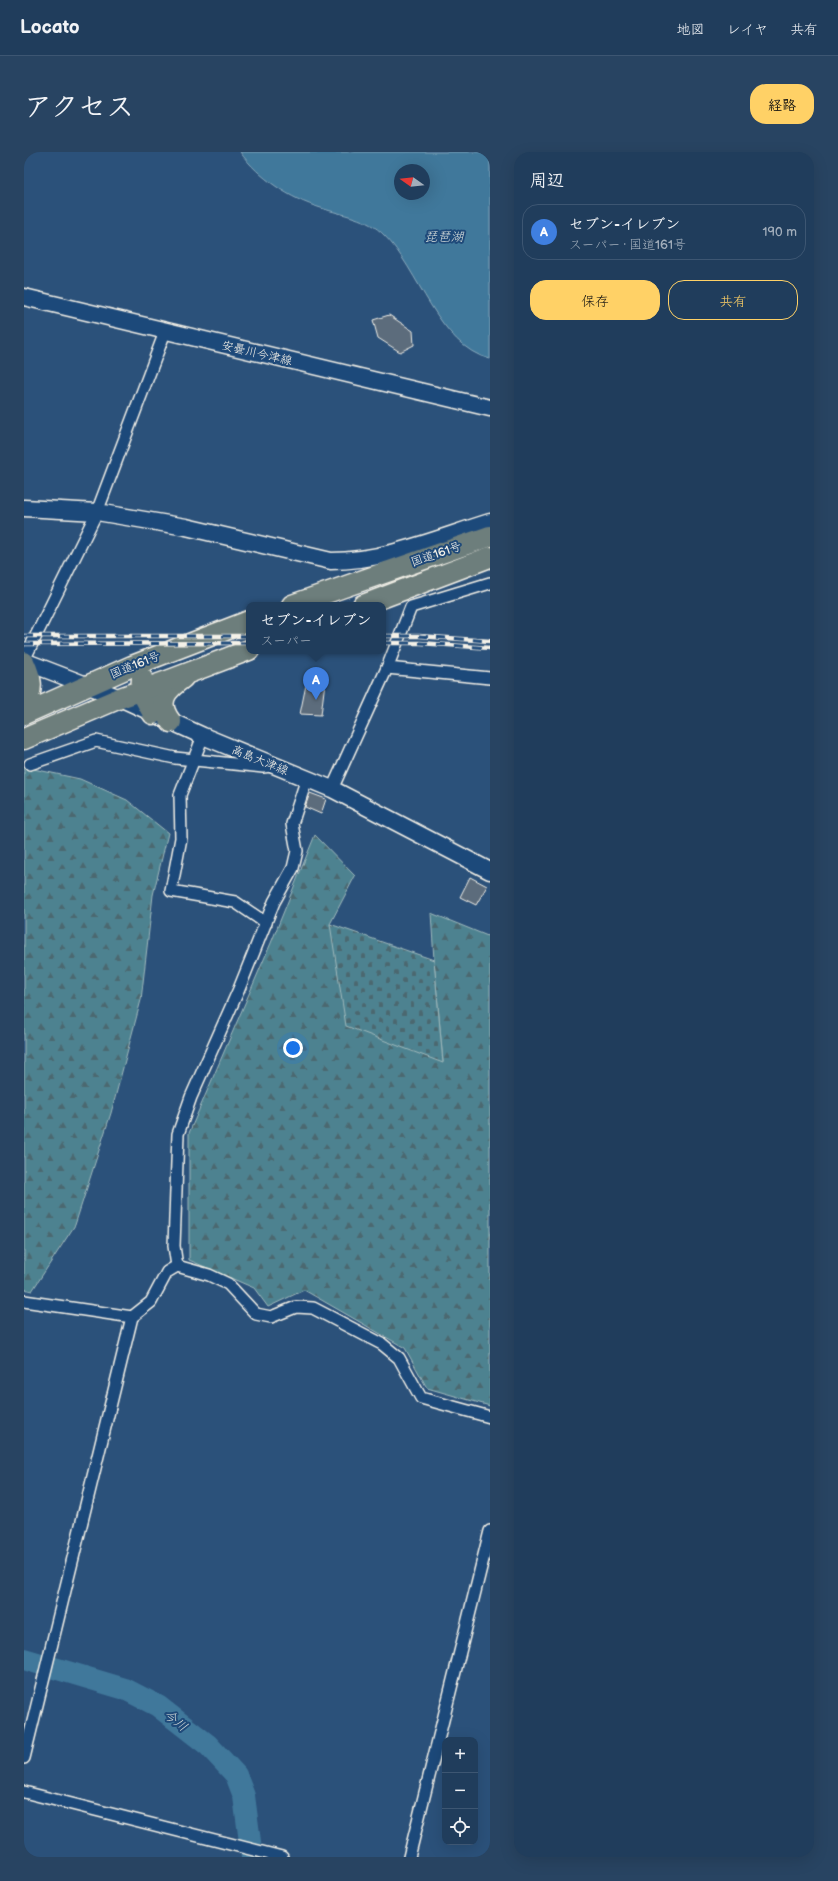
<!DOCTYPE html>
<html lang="ja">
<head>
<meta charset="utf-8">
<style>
  :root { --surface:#203d5c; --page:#284462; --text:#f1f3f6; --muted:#a2aebb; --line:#3d5672; --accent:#ffd166 }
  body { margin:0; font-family:"Balsamiq Sans","Klee One",sans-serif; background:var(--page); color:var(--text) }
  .controls { position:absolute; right:12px; bottom:12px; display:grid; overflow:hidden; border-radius:8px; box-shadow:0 4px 16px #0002 }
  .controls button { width:36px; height:36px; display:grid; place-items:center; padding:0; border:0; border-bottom:1px solid var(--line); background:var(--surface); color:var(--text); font:20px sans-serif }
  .compass { position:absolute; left:370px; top:12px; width:36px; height:36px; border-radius:50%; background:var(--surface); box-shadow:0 4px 16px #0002; rotate:285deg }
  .you { position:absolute; left:269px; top:896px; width:14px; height:14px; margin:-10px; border:3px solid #fff; border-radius:50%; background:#1a73e8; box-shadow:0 0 0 6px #1a73e833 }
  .badge { display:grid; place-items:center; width:26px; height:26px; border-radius:50%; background:var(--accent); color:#fff; font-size:13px; font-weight:700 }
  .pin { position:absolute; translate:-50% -33px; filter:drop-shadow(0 1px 2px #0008) }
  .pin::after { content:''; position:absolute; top:21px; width:14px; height:12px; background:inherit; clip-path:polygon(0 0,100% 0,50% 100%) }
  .popup { position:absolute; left:222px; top:450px; width:140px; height:52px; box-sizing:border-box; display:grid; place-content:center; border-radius:8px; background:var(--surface); filter:drop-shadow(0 1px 3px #0005); font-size:13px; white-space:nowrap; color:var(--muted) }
  .popup b { font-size:15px; color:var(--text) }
  .popup::after { content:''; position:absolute; left:50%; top:100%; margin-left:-8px; border:8px solid transparent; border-top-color:var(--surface) }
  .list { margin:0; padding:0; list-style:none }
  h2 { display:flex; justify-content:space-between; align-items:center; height:52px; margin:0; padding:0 16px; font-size:17px }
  h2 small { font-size:13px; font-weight:400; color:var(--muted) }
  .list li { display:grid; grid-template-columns:26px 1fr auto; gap:12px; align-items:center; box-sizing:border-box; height:56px; margin:0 8px 8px; padding:0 8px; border:1px solid var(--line); border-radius:16px }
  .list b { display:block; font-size:15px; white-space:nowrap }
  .list p { margin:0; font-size:13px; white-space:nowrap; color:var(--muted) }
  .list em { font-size:13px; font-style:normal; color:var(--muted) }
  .actions { display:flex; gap:8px; padding:12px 16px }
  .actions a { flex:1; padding:9px 0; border:1px solid var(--accent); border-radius:16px; text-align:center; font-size:14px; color:var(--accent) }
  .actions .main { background:var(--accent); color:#111 }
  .icon { flex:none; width:22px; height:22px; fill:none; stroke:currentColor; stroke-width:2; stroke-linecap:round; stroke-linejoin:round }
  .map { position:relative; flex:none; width:466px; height:1705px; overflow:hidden; border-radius:16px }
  header { display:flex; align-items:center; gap:24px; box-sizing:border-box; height:56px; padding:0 20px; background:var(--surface); border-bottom:1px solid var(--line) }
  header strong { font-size:19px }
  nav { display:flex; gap:22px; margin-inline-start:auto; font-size:14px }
  .intro { display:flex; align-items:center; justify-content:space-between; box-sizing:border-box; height:96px; padding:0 24px }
  h1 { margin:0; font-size:28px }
  .button { padding:10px 18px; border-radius:16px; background:var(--accent); color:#111; font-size:14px; font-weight:700 }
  main { display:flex; gap:24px; padding:0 24px }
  aside { flex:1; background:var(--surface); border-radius:16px; box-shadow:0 4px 16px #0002 }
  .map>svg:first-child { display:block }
  .forest { fill:url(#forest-firs); stroke:#a1babc }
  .cemetery { fill:url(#cemetery-stones); stroke:#a1babc }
  .water { fill:#40789b; stroke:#88a8ba; fill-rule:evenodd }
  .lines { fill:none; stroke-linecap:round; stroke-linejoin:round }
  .river { stroke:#40789b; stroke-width:22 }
  .building { fill:#5c6c7c; stroke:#f4f1e8 }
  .street-casing { stroke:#f4f1e8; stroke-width:14 }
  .secondary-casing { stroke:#f4f1e8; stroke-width:19 }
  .highway-casing { stroke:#f4f1e8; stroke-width:23 }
  .street { stroke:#1f4a7a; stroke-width:11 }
  .secondary { stroke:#1f4a7a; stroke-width:16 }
  .highway { stroke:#6d7e7c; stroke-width:20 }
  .rail-casing { stroke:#f4f1e8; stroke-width:4.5 }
  .rail { stroke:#1f4a7a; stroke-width:3; stroke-dasharray:9; stroke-linecap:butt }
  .labels { text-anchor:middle; stroke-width:4; stroke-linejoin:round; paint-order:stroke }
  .street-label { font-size:12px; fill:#f4f1e8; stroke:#1f4a7a }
  .water-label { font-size:13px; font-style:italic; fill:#d9dfdc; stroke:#1f4a7a }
</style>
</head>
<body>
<header>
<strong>Locato</strong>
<nav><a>地図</a><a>レイヤ</a><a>共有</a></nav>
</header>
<div class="intro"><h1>アクセス</h1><a class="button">経路</a></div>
<main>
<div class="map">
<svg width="466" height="1705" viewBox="0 0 466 1705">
  <defs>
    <pattern id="forest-firs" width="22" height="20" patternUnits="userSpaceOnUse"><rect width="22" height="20" fill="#4e8290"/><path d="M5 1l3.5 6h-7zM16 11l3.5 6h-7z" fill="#4c686f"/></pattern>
    <pattern id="cemetery-stones" width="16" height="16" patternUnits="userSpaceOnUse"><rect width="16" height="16" fill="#4e8290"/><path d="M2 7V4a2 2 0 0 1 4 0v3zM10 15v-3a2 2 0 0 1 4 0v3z" fill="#4c686f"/></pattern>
  </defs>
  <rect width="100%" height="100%" fill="#2b517a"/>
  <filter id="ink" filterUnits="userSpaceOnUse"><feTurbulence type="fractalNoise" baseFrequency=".025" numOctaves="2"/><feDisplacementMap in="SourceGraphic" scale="8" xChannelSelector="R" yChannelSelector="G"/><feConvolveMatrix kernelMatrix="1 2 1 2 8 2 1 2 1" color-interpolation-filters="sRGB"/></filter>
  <g filter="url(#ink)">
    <g class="forest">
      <path d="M0 615 56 627 103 648 144 681 129 743 117 848 87 961 51 1073 8 1139 0 1137Z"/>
      <path d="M291 683 331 724 306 772 419 910 410 808 407 761 466 785V1254L403 1236 381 1196 280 1138 244 1155 230 1136 165 1108V981L247 791Z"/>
    </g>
    <path class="cemetery" d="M306 772 410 808 419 911 322 874Z"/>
    <path class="water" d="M216 0H466V207C414 194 395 117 360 83 344 66 318 63 297 56 266 47 235 26 216 0ZM376 18H400V42H376Z"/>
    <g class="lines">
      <path class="river" d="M0 1507 101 1537 134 1554 184 1593 212 1623 220 1644 228 1705"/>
    </g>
    <g class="building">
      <path d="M365 163 389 179 390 193 376 200 354 186 349 168Z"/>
      <path d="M283 528 301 530 297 563 276 562Z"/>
      <path d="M286 641 302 647 297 662 281 655Z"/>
      <path d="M446 725 463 734 452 753 436 745Z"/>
    </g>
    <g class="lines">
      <defs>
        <g id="street">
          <path d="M0 508 73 360 141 180"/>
          <path d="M363 516 466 526"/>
          <path d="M179 584 156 643 157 686 147 739 211 750 242 771"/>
          <path d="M6 612 72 589 151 606 239 615 247 614"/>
          <path d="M308 637 363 516 387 455 466 431"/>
          <path d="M153 1114 150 1094 154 982 167 945 215 837 250 750 269 716 273 699 268 672 283 626"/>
          <path d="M0 1149 108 1165"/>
          <path d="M0 1606 108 1165 127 1150 143 1120 153 1114 185 1123 204 1132 232 1162 247 1165 272 1155 289 1156 358 1192 375 1206 397 1246 466 1265"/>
          <path d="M0 1640 258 1705"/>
          <path d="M385 1705 466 1379"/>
        </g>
        <g id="secondary">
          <path d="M0 145 466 256"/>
          <path d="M0 356 73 360 162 375 307 409C362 409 414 386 466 370"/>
          <path d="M0 509 96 546 179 584 308 637 466 719"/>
        </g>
        <g id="highway">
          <path d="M268 453 466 384"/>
          <path d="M339 453 466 405"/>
          <path d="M0 510C7 525 11 538 0 552"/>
          <path d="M118 526 117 539 129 562"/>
          <path d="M0 562 108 514 225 469"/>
          <path d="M147 570C132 550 141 539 159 526"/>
          <path d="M0 587 96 546 146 528 225 498"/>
        </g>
      </defs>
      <use href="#street" class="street-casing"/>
      <use href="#secondary" class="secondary-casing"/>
      <use href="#highway" class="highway-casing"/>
      <use href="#street" class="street"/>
      <use href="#secondary" class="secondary"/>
      <use href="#highway" class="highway"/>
      <defs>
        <g id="rail">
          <path d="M0 484H225"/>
          <path d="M359 484H395L466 489"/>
          <path d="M359 491H396L466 496"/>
          <path d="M0 492 225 491"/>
        </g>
      </defs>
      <use href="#rail" class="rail-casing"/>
      <use href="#rail" class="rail"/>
    </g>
  </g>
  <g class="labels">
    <g class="street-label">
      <text transform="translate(233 201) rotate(13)" y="4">安曇川今津線</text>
      <text transform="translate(412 402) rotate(-19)" y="4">国道161号</text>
      <text transform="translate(111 513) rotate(-22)" y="4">国道161号</text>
      <text transform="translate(236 608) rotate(22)" y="4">高島大津線</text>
    </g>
    <g class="water-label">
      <text x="420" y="89">琵琶湖</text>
      <text transform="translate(152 1568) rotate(38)" y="5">今川</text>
    </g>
  </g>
</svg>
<div class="controls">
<button>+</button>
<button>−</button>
<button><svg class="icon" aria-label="locate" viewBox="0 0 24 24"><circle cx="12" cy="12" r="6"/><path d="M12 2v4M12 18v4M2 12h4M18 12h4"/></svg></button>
</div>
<svg class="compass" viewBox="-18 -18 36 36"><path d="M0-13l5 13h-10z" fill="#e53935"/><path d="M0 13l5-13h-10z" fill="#a2aebb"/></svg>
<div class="you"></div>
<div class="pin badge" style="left:292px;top:548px;background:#3f7fe0">A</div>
<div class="popup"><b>セブン-イレブン</b>スーパー</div>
</div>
<aside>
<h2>周辺<small></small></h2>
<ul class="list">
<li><span class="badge" style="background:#3f7fe0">A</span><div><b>セブン-イレブン</b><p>スーパー · 国道161号</p></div><em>190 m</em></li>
</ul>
<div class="actions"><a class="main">保存</a><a>共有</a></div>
</aside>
</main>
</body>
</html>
